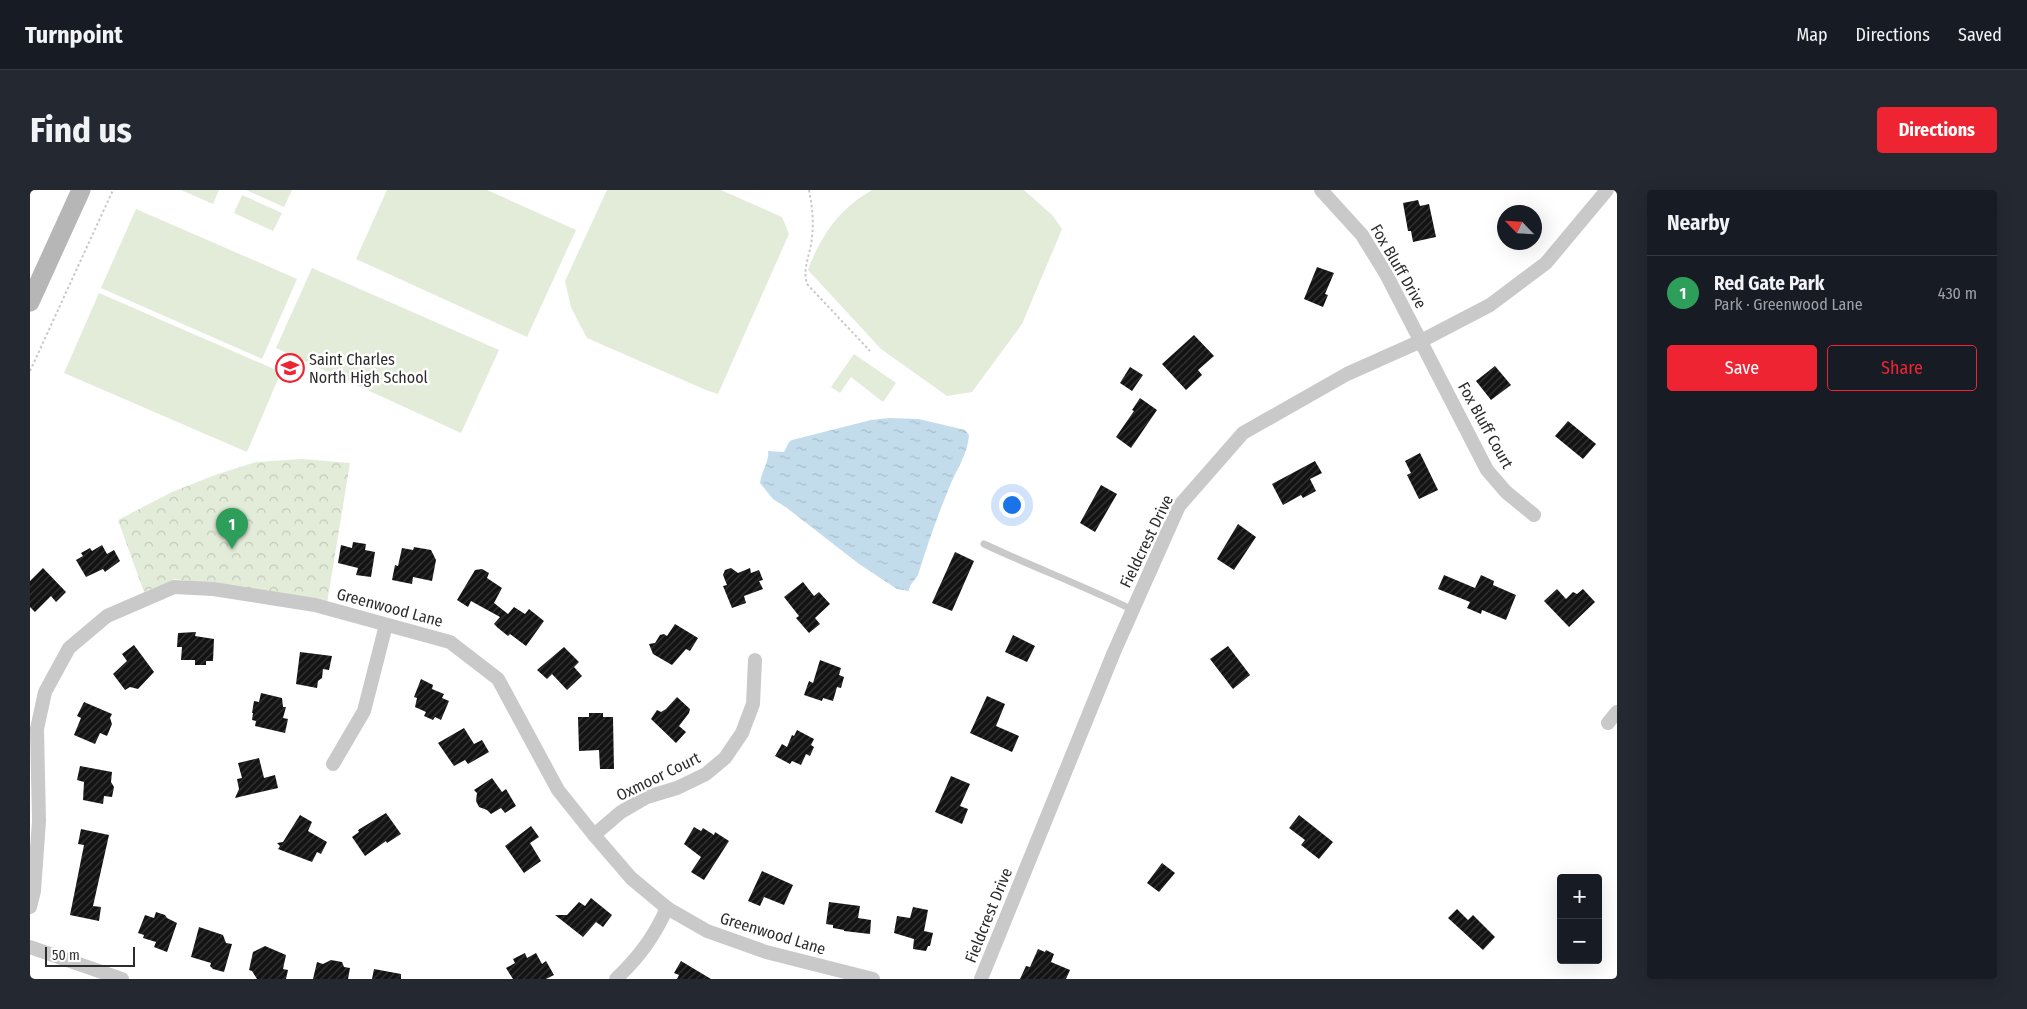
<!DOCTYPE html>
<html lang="en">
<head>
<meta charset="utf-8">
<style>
  :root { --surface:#171b24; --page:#242831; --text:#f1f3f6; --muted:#9ea1a6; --line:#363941; --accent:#ee2432 }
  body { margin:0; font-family:"Fira Sans Condensed",sans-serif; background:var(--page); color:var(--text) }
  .controls { position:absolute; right:15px; bottom:15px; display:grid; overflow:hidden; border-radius:5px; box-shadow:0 5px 20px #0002 }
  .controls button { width:45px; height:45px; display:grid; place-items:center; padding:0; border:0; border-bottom:1px solid var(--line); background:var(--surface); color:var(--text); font:25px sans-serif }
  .compass { position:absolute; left:1467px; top:15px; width:45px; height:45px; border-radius:50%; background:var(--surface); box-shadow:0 5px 20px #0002; rotate:295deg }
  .scale { position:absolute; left:15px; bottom:12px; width:90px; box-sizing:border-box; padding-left:5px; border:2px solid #2c2c2c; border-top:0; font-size:14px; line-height:18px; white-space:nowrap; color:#2c2c2c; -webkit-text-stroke:4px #fff; paint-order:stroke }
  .you { position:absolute; left:981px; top:314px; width:18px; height:18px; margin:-12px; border:4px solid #fff; border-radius:50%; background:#1a73e8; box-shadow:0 0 0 8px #1a73e833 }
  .badge { display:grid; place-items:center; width:32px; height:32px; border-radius:50%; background:var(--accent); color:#fff; font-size:16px; font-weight:700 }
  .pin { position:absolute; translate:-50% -41px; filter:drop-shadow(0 1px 2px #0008) }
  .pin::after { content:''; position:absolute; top:26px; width:18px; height:15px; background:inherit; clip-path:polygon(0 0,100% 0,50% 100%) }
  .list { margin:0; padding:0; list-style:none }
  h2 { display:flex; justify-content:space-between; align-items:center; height:65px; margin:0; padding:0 20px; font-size:21px }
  h2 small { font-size:16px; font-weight:400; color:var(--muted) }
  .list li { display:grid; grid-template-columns:32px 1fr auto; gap:15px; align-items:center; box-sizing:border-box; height:75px; padding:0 20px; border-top:1px solid var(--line) }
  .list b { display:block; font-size:19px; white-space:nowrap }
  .list p { margin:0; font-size:16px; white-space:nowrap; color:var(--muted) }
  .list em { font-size:16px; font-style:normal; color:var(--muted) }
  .actions { display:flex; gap:10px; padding:15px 20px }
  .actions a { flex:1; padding:11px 0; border:1px solid var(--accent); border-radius:5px; text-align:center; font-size:18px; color:var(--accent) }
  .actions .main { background:var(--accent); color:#fff }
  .map { position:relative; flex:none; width:1587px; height:789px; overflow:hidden; border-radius:5px }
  header { display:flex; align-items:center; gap:30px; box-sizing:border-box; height:70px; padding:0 25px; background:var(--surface); border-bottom:1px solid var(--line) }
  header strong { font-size:24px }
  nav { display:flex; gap:28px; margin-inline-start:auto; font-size:18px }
  .intro { display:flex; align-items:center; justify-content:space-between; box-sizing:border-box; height:120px; padding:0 30px }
  h1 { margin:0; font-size:35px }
  .button { padding:12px 22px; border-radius:5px; background:var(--accent); color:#fff; font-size:18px; font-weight:700 }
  main { display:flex; gap:30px; padding:0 30px }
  aside { flex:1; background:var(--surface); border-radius:5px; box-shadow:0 5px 20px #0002 }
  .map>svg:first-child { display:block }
  .forest { fill:url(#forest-crowns) }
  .garden { fill:#e3ebd9 }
  .water { fill:url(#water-ripples) }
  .building { fill:url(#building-hatch) }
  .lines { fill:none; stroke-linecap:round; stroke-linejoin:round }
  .path { stroke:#c9c9c9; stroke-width:2; stroke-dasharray:2.5 2.5; stroke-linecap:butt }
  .lane { stroke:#c9c9c9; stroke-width:7 }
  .street { stroke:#c9c9c9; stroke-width:14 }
  .secondary { stroke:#b6b6b6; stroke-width:19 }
  .labels { text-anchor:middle; stroke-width:5; stroke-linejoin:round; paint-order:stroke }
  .street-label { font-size:16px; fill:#2c2c2c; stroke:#fff }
  .poi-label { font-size:16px; fill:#2c2c2c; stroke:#fff; text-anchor:start }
</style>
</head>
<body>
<header>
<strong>Turnpoint</strong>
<nav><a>Map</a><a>Directions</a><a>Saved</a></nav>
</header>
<div class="intro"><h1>Find us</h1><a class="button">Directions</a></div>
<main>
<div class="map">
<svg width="1587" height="789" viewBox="0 0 1587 789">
  <defs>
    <pattern id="forest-crowns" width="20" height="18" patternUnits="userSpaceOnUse" patternTransform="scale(1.25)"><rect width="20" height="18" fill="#e3ebd9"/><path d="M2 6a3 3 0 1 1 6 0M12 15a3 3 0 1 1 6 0" fill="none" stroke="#c3caba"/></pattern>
    <pattern id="water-ripples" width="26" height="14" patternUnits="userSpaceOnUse" patternTransform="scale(1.25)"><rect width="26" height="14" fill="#c3dcec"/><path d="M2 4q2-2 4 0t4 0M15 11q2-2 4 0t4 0" fill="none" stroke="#a8bdcb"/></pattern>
    <pattern id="building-hatch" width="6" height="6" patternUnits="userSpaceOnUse" patternTransform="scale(1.25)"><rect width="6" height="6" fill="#131313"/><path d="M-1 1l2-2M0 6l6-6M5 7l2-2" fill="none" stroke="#363636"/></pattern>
  </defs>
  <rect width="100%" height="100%" fill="#fff"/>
  <path class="forest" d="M272 269 320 273 297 413 145 389 114 402 88 330 142 302 185 285 226 272Z"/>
  <g class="garden">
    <path d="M151 0H189L183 14Z"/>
    <path d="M216 0H262L254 17Z"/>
    <path d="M357 0H457L546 40 497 147 326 69Z"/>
    <path d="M577 0H691L752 27 759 44 688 204 676 200 557 148 548 131 541 117 535 91Z"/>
    <path d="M842 0H994L1023 26 1032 39 992 134 942 202 917 206 851 159 778 80C791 45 809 19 842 0Z"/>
    <path d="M212 5 252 23 243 41 204 23Z"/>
    <path d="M106 19 267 89 232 169 71 98Z"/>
    <path d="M282 78 469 160 431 243 246 158Z"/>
    <path d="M69 103 251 182 217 262 34 183Z"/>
    <path d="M824 164 866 193 853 212 821 187 810 203 801 197Z"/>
  </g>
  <path class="water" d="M859 228 889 229 935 240 939 245C938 264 926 280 919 298 907 327 897 356 888 385 885 391 879 394 879 401L867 399 829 374 757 318 743 309 730 293C731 282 740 270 738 261L754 262 759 252 762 250 841 230Z"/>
  <g class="building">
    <path d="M1388 10 1390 16 1399 14 1406 47 1383 52 1381 41H1378L1373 13Z"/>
    <path d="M1287 77 1304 83 1295 104 1298 105 1293 117 1274 109Z"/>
    <path d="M1164 145 1184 166 1168 180 1172 185 1156 200 1132 174Z"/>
    <path d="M1465 176 1481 195 1461 210 1446 191Z"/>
    <path d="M1100 177 1113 185 1102 201 1090 193Z"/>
    <path d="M1110 208 1127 220 1101 258 1086 247 1104 221 1102 220Z"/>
    <path d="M1538 231 1566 254 1553 269 1525 246Z"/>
    <path d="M1390 263 1408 300 1389 309 1377 285 1381 283 1375 271Z"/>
    <path d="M1285 271 1292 283 1280 289 1286 301 1273 308 1271 305 1253 315 1242 294Z"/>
    <path d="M1071 295 1087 304 1065 342 1050 333Z"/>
    <path d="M1208 334 1226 347 1204 380 1187 369Z"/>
    <path d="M323 352 336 354 335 360 345 362 341 387 326 385 328 378 308 373 311 355 322 358Z"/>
    <path d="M72 355 77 364 84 360 90 371 75 382 73 379 56 387 46 370 53 366 51 363 60 358 62 361Z"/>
    <path d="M384 357 401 360 406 370 402 391 383 387 382 394 362 390 365 375 368 376 372 358 383 360Z"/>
    <path d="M925 362 944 371 922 421 902 413Z"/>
    <path d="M13 378 36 402 26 412 21 406 5 422 0 417V391Z"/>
    <path d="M701 378 708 383 720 378 721 383 729 380 733 390 729 391 733 399 714 406 716 413 702 418 693 396 697 395 693 385 695 380Z"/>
    <path d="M452 379 459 383 457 388 472 398 464 413 478 424 484 417 495 424 499 419 514 431 496 456 480 444 478 446 468 438 464 434 470 427 441 411 438 417 427 410 445 380Z"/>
    <path d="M1414 385 1445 398 1451 385 1464 391 1463 395 1486 405 1476 430 1452 420 1451 424 1437 418 1440 412 1408 399Z"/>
    <path d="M773 392 784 406 789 402 800 414 785 428 790 434 779 443 766 428 769 426 754 407Z"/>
    <path d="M1527 399 1536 409 1543 402 1547 404 1553 399 1565 412 1539 437 1514 411Z"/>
    <path d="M645 434 668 448 660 461 656 459 642 475 623 464 619 454 625 453 630 445 634 444 637 446Z"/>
    <path d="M166 442 165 446 184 449 183 471H176V475H165V470H151L152 457H147L148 443Z"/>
    <path d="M983 445 1005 456 997 472 975 462Z"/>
    <path d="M104 455 124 482 108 499 100 497 95 500 83 484 97 471 92 464Z"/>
    <path d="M1198 456 1220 485 1203 499 1180 469Z"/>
    <path d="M534 457 549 472 544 477 552 486 537 500 522 484 517 489 507 480Z"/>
    <path d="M270 462 302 466 299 480 293 479 292 488 288 491 287 498 266 494Z"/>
    <path d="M790 470 811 478 809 485 814 487 811 498 807 497 803 511 793 508 792 511 774 505 779 491 783 493Z"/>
    <path d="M391 489 403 495 402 499 414 504 412 508 419 511 411 530 405 527 403 530 394 526 396 522 385 517 387 508 384 507Z"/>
    <path d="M231 503 252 508 253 517H256L253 528 258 529 255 543 225 536 226 531 222 530 223 523H222L224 511 229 512Z"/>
    <path d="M957 506 975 514 966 536 989 546 982 562 940 543Z"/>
    <path d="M647 507 660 519 659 523 649 536 656 542 646 553 621 529 627 520 631 522 636 519Z"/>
    <path d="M54 512 82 524 80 528 82 534 77 546 70 543 65 554 44 545 51 528 47 526Z"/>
    <path d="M559 523H573V527H583L584 579H570L569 560 549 561 548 527H559Z"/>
    <path d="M434 538 444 554 452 550 459 562 438 574 435 570 424 576 408 553Z"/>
    <path d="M767 540 784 549 781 555 784 557 780 566 776 564 771 575 762 571 760 574 745 566 752 554 757 557 762 545 764 546Z"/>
    <path d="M229 568 234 588 245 585 248 598 205 608 209 599 207 589 212 588 208 573Z"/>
    <path d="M50 576 82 582 81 592 84 597 82 607 74 606 73 614 53 610 54 592 47 590Z"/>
    <path d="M921 586 940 594 930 616 938 619 932 634 905 622Z"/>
    <path d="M462 588 472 602 476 599 486 616 475 623 471 618 461 624 457 620 449 617 446 611 447 603 444 600Z"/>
    <path d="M356 623 371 644 357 653 356 651 335 666 322 647 329 642 328 640Z"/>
    <path d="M270 625 282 632 278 641 297 652 291 664 287 662 282 672 248 659 250 656 247 653 253 652Z"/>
    <path d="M1269 625 1303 652 1289 669 1271 655 1275 650 1259 638Z"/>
    <path d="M501 636 509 647 500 653 511 671 494 683 475 656Z"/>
    <path d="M664 637 671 641 673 638 684 645 685 642 699 651 674 690 661 682 671 667 654 654Z"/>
    <path d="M51 639 79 645 63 716 71 717 69 731 40 725 54 655 48 654Z"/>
    <path d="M1132 673 1145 683 1129 702 1117 693Z"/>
    <path d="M732 681 763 695 754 715 734 707 730 716 718 711Z"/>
    <path d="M561 708 582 725 573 737 566 732 553 747 525 725H537L549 712 555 716Z"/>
    <path d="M799 712 830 716 828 728 841 730 840 744 814 741V740L803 738V735L796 734Z"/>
    <path d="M883 717 898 720 894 741 903 743 900 756H898L896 761 883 759 884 749 864 743 867 726 880 728Z"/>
    <path d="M1427 719 1438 730 1443 725 1465 747 1453 760 1418 728Z"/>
    <path d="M126 722 135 725 137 728 147 733 137 762 124 757 126 752 113 748 114 745 108 743 115 725 124 728Z"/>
    <path d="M169 737 193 745 196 753 202 754 194 782 183 779 180 776 181 773 161 767Z"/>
    <path d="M235 756 256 765 253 779 258 780 256 789H227L222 781 219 780 223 762Z"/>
    <path d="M1008 759 1015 762 1016 760 1024 764 1021 772 1040 780 1036 789H990L996 776 1000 777Z"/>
    <path d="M495 763 497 768 506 763 512 774 516 771 524 785 516 789H483L476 778 485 773 483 769Z"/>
    <path d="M301 770 312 772 314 777 320 778 318 789H283L287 772 293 774Z"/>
    <path d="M651 771 681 789H647L649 785 644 783Z"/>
    <path d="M344 779 371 784V789H342Z"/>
  </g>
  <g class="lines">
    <g class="path">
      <path d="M779 0C782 16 784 31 782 47 781 63 772 78 777 94L840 161"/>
      <path d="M0 181 83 0"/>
    </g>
    <path class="lane" d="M954 354C1003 377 1054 396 1103 420"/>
    <g class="street">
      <path d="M1291 0 1332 45 1356 84 1457 280 1476 302 1504 325"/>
      <path d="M1578 533 1587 522"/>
      <path d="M303 574 334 521 356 435"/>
      <path d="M564 645 591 622 617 607 647 598 676 584 695 568 712 543 723 514 725 470"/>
      <path d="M0 717 4 701 9 631 7 539 15 502 39 458 77 426 144 397 183 399 285 415 420 452 468 489 528 600 564 645 601 688 637 718 677 741 736 762 843 789"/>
      <path d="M0 757 92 789"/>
      <path d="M586 789C609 767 624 747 637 718"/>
      <path d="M951 789 1084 462 1149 316 1213 243 1317 184 1391 151 1460 115 1516 73 1577 0"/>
    </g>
    <path class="secondary" d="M0 112 51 0"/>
  </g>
  <defs>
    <symbol id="school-ring" viewBox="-11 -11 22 22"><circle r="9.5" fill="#fff" stroke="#ee2432" stroke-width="1.5"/><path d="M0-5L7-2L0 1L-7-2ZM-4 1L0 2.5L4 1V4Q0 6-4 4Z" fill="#ee2432"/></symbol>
  </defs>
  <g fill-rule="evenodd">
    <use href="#school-ring" x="244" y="162" width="32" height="32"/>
  </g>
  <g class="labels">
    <g class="street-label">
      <text transform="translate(1369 76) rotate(60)" y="6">Fox Bluff Drive</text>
      <text transform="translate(1456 235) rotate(61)" y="6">Fox Bluff Court</text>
      <text transform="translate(1116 351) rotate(-64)" y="6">Fieldcrest Drive</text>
      <text transform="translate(360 417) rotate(15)" y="6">Greenwood Lane</text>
      <text transform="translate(628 586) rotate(-26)" y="6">Oxmoor Court</text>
      <text transform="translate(958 725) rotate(-68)" y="6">Fieldcrest Drive</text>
      <text transform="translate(743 743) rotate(17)" y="6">Greenwood Lane</text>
    </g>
    <g class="poi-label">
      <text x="279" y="175">Saint Charles<tspan x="279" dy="18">North High School</tspan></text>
    </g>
  </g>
</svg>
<div class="controls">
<button>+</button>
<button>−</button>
</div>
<svg class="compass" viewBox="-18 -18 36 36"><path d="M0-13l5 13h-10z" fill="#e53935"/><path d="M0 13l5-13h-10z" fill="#9ea1a6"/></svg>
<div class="scale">50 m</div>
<div class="you"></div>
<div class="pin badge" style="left:202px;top:359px;background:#2e9e5b">1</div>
</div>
<aside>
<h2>Nearby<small></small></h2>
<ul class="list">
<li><span class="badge" style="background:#2e9e5b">1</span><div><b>Red Gate Park</b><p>Park · Greenwood Lane</p></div><em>430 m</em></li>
</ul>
<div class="actions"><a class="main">Save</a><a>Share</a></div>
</aside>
</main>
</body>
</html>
